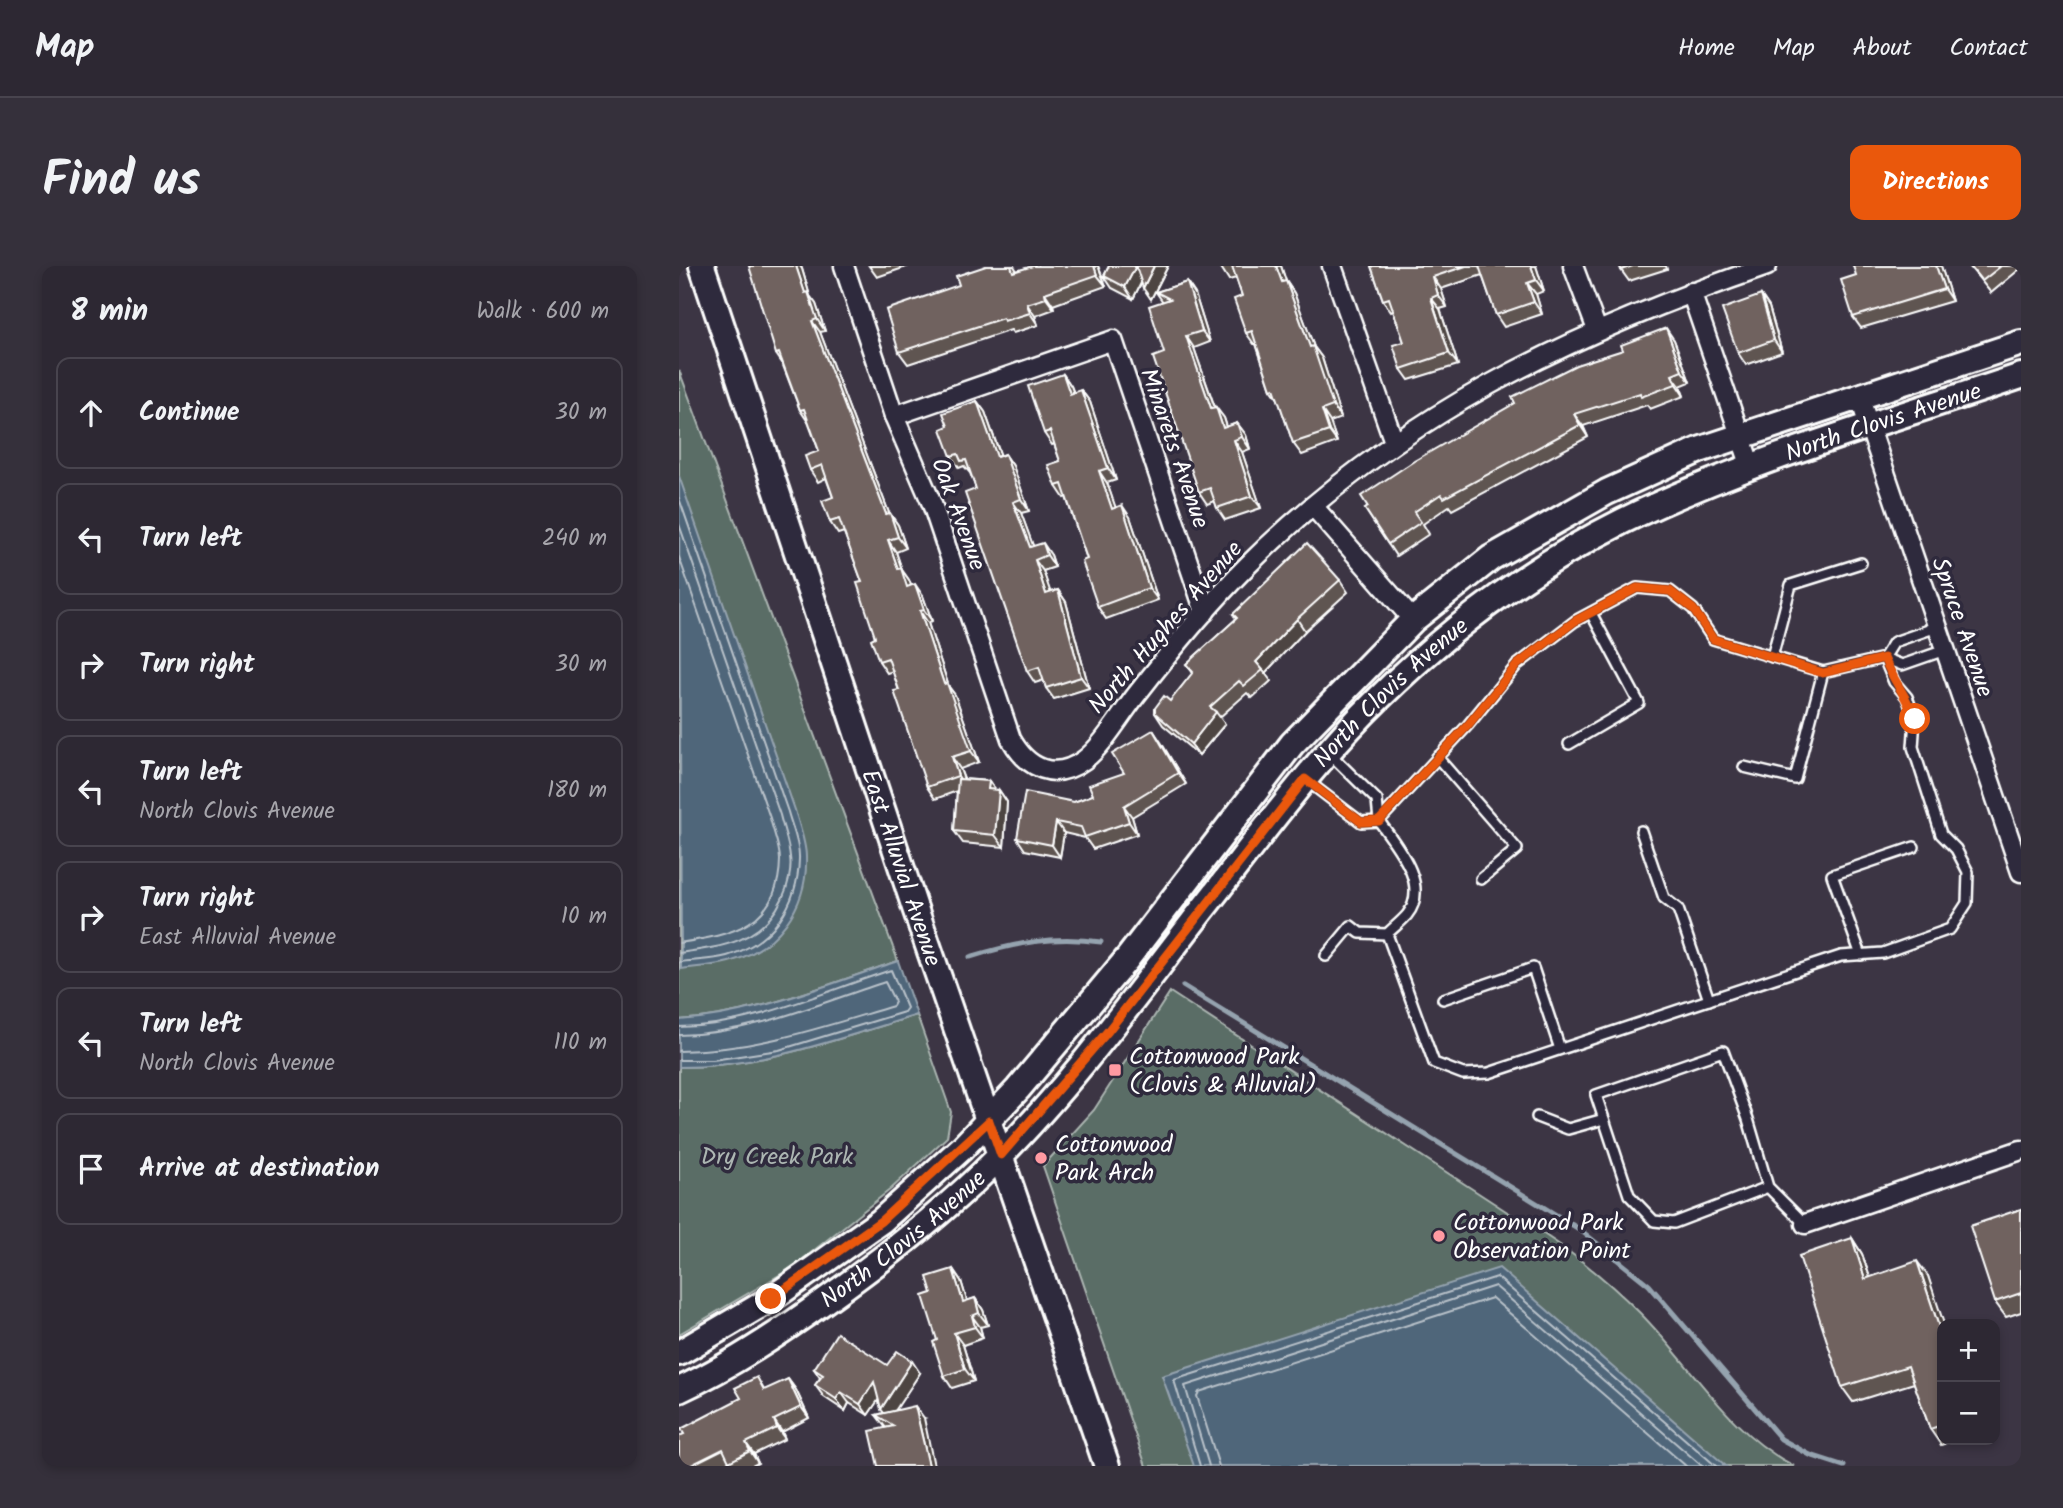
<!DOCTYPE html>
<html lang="en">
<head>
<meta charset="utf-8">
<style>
  :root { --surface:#2d2833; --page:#35303b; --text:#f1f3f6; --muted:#a7a6ac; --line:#48444e; --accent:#ea580c }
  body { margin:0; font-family:Kalam,sans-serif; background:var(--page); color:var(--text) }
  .controls { position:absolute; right:21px; bottom:21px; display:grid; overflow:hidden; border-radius:14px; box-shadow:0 4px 10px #0003 }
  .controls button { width:63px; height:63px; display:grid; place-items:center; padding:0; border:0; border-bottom:2px solid var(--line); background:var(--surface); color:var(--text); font:35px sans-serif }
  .stop { position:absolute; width:21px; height:21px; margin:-16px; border:5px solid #ea580c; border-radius:50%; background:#fff }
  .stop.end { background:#ea580c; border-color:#fff; box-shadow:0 2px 7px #0008 }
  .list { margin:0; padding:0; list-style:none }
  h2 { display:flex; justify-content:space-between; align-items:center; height:91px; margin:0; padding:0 28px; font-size:30px }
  h2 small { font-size:23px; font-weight:400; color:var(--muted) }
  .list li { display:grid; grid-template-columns:46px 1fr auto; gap:21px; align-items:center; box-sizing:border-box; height:112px; margin:0 14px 14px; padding:0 14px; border:2px solid var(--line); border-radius:14px }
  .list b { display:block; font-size:26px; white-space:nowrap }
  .list p { margin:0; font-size:23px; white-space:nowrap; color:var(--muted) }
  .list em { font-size:23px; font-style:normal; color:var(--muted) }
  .icon { flex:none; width:38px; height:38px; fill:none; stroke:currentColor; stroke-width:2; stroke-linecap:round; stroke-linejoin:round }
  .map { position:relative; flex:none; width:1342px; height:1200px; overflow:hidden; border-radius:14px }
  header { display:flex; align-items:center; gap:42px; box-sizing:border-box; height:98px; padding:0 35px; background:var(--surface); border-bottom:2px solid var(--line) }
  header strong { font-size:33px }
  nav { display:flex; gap:38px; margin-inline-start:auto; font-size:24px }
  .intro { display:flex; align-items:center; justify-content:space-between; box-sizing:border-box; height:168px; padding:0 42px }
  h1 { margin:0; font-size:49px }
  .button { padding:18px 32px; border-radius:14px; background:var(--accent); color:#fff; font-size:24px; font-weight:700 }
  main { display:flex; gap:42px; padding:0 42px }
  aside { flex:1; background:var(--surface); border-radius:14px; box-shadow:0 4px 10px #0003 }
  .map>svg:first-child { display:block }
  .green { fill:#5a6d66; stroke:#acb6b2; stroke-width:2 }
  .water { fill:#4f667a; stroke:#95a3af; stroke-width:2 }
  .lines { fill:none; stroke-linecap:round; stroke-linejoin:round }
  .shore { stroke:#b9c2ca; stroke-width:2 }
  .stream { stroke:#95a3af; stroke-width:5 }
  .lane-casing { stroke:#fff; stroke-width:14 }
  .street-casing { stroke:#fff; stroke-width:23 }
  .secondary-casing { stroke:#fff; stroke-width:30 }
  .lane { stroke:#2f2a3d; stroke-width:9 }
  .street { stroke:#2f2a3d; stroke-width:18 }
  .secondary { stroke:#2f2a3d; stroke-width:24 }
  .wall { fill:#5f5451; stroke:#fff; stroke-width:2 }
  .shaded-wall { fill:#4e4542; stroke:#fff; stroke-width:2 }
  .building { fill:#6f625e; stroke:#fff; stroke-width:2 }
  .route { stroke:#ea580c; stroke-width:9 }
  .poi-dot { fill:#ff9aa2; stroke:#2f2a3d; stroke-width:2.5 }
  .labels { text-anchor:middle; stroke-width:7; stroke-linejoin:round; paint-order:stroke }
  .street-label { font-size:24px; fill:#fff; stroke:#2f2a3d }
  .poi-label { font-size:24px; fill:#fff; stroke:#2f2a3d; text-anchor:start }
  .park-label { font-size:24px; fill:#acb6b2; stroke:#2f2a3d }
</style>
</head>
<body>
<header>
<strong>Map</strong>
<nav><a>Home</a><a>Map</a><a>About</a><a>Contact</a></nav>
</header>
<div class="intro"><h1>Find us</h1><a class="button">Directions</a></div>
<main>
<aside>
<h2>8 min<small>Walk · 600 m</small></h2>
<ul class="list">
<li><svg class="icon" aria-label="ahead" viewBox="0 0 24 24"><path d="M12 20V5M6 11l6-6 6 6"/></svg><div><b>Continue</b></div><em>30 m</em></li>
<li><svg class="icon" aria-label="left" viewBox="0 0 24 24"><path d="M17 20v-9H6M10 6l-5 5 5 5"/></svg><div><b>Turn left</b></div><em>240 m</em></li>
<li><svg class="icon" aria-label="right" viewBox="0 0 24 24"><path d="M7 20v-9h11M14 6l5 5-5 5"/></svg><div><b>Turn right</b></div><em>30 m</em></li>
<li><svg class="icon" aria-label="left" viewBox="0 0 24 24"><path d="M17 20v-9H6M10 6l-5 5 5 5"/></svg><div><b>Turn left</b><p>North Clovis Avenue</p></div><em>180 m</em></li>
<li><svg class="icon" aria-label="right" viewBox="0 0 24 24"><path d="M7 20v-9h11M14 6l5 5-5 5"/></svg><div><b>Turn right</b><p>East Alluvial Avenue</p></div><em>10 m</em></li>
<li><svg class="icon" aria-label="left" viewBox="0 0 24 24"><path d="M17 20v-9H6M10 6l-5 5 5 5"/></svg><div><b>Turn left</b><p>North Clovis Avenue</p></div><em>110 m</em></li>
<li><svg class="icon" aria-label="arrive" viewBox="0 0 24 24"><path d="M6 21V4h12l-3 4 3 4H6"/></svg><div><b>Arrive at destination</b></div></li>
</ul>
</aside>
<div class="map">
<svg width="1342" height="1200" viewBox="0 0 1342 1200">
  <rect width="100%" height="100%" fill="#3c3544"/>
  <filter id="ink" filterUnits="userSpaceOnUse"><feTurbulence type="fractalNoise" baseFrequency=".0143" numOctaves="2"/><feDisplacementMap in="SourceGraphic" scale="14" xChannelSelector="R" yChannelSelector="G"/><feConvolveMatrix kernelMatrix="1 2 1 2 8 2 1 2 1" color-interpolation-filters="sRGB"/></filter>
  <g filter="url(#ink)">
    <g class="green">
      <path d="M0 104 219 695C147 719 76 749 0 754Z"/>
      <path d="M491 726 830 947C877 973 922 1008 961 1047 1013 1099 1048 1166 1115 1200H467L364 900 415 844Z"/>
      <path d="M238 749 272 846 268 871 212 923 114 1001 0 1068V801C83 801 159 773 238 749Z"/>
    </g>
    <g class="water">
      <path d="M0 210 116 544C120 559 127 576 127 591 129 641 98 683 50 696 35 700 18 701 2 703Z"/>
      <path d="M219 695 238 749C159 773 83 801 0 801V754C76 749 147 719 219 695Z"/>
      <path d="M820 1002 1047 1200H515L483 1110Z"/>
    </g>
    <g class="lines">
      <g class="shore">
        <path d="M0 232 109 546C113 561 121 578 120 593 119 639 93 677 48 690 33 694 16 694 0 696"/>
        <path d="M0 258 101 549C104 562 110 577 111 591 113 604 109 621 103 633 83 676 43 681 0 687"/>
        <path d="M0 291 91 552C94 565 101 581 101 594 100 659 53 669 0 677"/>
        <path d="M0 761C73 760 143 726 212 704L228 742 225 746 100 784 34 794H0"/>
        <path d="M0 769C71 768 139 738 206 716L216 736 214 740C140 762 78 784 0 785"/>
        <path d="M521 1200 495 1114 818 1011 1037 1200"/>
        <path d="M530 1200 506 1120 816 1020 1023 1200"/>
        <path d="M540 1200 518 1130 520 1126 813 1032 1007 1200"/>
      </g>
      <g class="stream">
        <path d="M291 691C336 677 375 669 422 676"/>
        <path d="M504 720 900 963 970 1019 1102 1173 1131 1189 1165 1200"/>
      </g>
      <defs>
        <g id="lane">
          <path d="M1093 391 1112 319 1182 297"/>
          <path d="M1205 392 1215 376 1258 361"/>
          <path d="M890 478 960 437 912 347"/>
          <path d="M758 491 838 583 802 613"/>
          <path d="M1065 501 1116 513 1144 406"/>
          <path d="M627 514 682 556 700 555 698 534 650 487"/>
          <path d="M962 565 985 632 999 643 1030 734"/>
          <path d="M708 668 755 797 784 808 810 807 1162 690 1204 687 1271 663 1288 637 1289 606 1277 583 1262 568 1234 481 1236 453 1228 431 1215 416 1205 392"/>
          <path d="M1182 689 1153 609 1235 581"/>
          <path d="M647 690 672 660 681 667 708 668C714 662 722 656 728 649 752 619 717 579 700 555L789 459 838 399 896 355 958 322 991 325 1014 343 1034 373 1144 406 1205 392 1223 399 1266 384"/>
          <path d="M764 733 854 702 881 783"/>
          <path d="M858 851 889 863 925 853"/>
          <path d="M1089 921 995 957 975 955 950 929 917 829 1044 785 1069 853 1089 921 1126 958"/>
        </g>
        <g id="street">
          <path d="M165 0 215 150 253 238 332 473C348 502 375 516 405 494 424 480 443 447 458 428 493 383 529 339 569 299 720 149 889 68 1088 0"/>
          <path d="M653 0 715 176"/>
          <path d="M894 0 918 64"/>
          <path d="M1012 26 1072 201"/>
          <path d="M1180 130 1342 606"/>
          <path d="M215 150 434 74 526 346"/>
          <path d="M634 240 734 354"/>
          <path d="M1126 958 1342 884"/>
        </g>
        <g id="secondary">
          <path id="s1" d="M23 0 236 642 428 1200"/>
          <path d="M0 1087 92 1033 202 955 283 882 339 823 448 693 613 478 734 354 812 292 928 226 1020 184 1342 77"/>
          <path id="s2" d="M0 1124C52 1100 101 1067 147 1034 209 990 267 945 320 891 395 816 458 728 523 644 580 572 634 496 700 432 772 361 854 300 944 255 1071 193 1209 155 1342 110"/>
        </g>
      </defs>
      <use href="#lane" class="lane-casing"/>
      <use href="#street" class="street-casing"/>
      <use href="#secondary" class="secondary-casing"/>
      <use href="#lane" class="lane"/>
      <use href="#street" class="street"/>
      <use href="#secondary" class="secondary"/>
    </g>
    <g class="wall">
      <path d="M190 0H230L198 11Z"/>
      <path d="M307 0H335L338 5 354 0H419L427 20 374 39 375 43 356 50 359 59 334 67 332 64 229 98 220 86 280 19Z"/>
      <path d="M430 0H489L472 33 462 17 454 33 433 22 425 10Z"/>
      <path d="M541 0H602L607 15 615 27 635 81 643 92 662 152 651 156 658 176 623 189 614 177 599 133 592 123 577 78H575L567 67 563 30 557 12 550 14Z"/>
      <path d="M692 0H857L865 25 857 28 863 48 825 61 817 49 803 9 762 23 768 41 761 43 779 99 730 114 722 103 725 76 714 45 712 46 704 34Z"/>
      <path d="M941 0H987L988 3 950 15 942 4Z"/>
      <path d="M1262 0 1273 35 1182 62 1174 51Z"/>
      <path d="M1290 0H1342V2L1312 27Z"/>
      <path d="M123 3 131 30 137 38 146 65 141 66 210 247 219 259 227 282 217 286 223 304 230 314 232 320 244 330 253 355 249 357 270 421 276 429 300 496 281 503 285 513 310 515 316 524H320L328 536 325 581 284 577 275 565 278 525 256 533 248 521 214 405 208 407 200 395 196 371 183 316 165 266 159 268 151 256 154 231 147 212 139 216 131 204 140 185 129 156 121 144 103 97 97 88Z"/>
      <path d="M508 16 516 28 531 76 515 82 536 141 545 152 548 161 558 157 567 169 571 183 563 186 582 242 546 254 538 242 536 235 528 238 520 226 485 87 484 36 477 26Z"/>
      <path d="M1082 29 1090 41 1103 86 1067 99 1059 87Z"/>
      <path d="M995 74 1011 116 1001 120 1005 130 971 143 968 139 904 160 909 171 773 244 770 240 744 258 750 268 717 290 686 243Z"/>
      <path d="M384 108 392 120 395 127 402 124 411 136 437 214 428 217 436 241 451 251 479 334 427 353 419 341 408 293 387 231 385 232 377 220 381 195 375 178 373 179 365 167Z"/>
      <path d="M298 135 306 146 322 190 326 188 334 200 350 245 342 247 354 280 372 289 376 301 364 305 371 326 379 324 387 336 410 422 375 433 367 422 365 414 356 417 348 405 297 223 291 207 285 200 280 202 272 190 269 160Z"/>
      <path d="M661 314 669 326 626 365 586 407 592 415 573 432 568 427 541 451 546 458 520 489 484 459 476 447 491 435 514 407 507 398 557 353 554 348Z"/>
      <path d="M474 464 507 518 453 551 458 568 414 583 406 572 385 567 381 591 346 584 338 572 395 536 414 529 445 507Z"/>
      <path d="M1342 943V1046L1327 1051 1316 1036Z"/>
      <path d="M1173 972 1183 988 1191 1012 1249 1010 1263 1058V1174H1276L1262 1179 1251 1163 1235 1117 1174 1136 1163 1121Z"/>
      <path d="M274 1003 282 1015 288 1035 296 1032 304 1044 309 1059 301 1061 304 1072 284 1079 295 1115 273 1122 265 1110 258 1074 253 1027Z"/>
      <path d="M208 1099 241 1107 216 1144 245 1152 207 1162 197 1149 205 1147 199 1134 189 1149 170 1137 166 1145 145 1131 136 1119 141 1112 135 1103Z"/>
      <path d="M109 1113 117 1124 130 1152 103 1166 106 1173 75 1188 79 1197 73 1200H53L50 1196 42 1200H0L5 1168Z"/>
    </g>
    <g class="shaded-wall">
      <path d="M117 0H121L123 3 131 30 137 38 146 65 138 53 126 27Z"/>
      <path d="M415 0H419L427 20 418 9Z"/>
      <path d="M457 0 465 11 454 33 446 21Z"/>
      <path d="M475 0H489L472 33 464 22Z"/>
      <path d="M597 0H602L611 28 603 16Z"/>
      <path d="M852 0H857L865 25 857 14Z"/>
      <path d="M1257 0H1262L1273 35 1265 23Z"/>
      <path d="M754 11 762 23 768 41 759 29Z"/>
      <path d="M607 15 615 27 635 81 643 92 662 152 654 140 631 81Z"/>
      <path d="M508 16 516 28 531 76 523 65Z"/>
      <path d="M848 17 857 28 863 48 855 36Z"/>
      <path d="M366 27 374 39 375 43 367 32Z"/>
      <path d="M1082 29 1090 41 1103 86 1095 74Z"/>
      <path d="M752 32 761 43 779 99 770 87Z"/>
      <path d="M348 38 356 50 359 59 351 47Z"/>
      <path d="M133 55 141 66 215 260 207 248Z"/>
      <path d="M987 62 995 74 1011 116 1003 105Z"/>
      <path d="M507 70 515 82 540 154 532 142Z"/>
      <path d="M384 108 392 120 399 140 391 128Z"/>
      <path d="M993 109 1001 120 1005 130 997 118Z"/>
      <path d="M402 124 411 136 437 214 429 202Z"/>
      <path d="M298 135 306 146 326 203 318 191Z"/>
      <path d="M537 141 545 152 552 174 544 162Z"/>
      <path d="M643 144 651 156 658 176 650 165Z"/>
      <path d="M895 148 904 160 909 171 901 159Z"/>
      <path d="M558 157 567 169 571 183 563 171Z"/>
      <path d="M555 174 563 186 582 242 573 230Z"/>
      <path d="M326 188 334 200 350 245 342 233Z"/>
      <path d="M420 205 428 217 441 254 433 243Z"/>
      <path d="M334 236 342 247 359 293 351 281Z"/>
      <path d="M443 239 451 251 479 334 470 322Z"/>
      <path d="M211 247 219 259 227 282 219 271Z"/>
      <path d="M209 274 217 286 223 304 230 314 237 333 228 321 219 303Z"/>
      <path d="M364 277 372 289 376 301 368 289Z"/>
      <path d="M356 294 364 305 376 339 367 328Z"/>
      <path d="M236 318 244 330 253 355 245 344Z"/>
      <path d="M379 324 387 336 410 422 402 411Z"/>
      <path d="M241 345 249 357 270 421 276 429 300 496 292 485 265 418Z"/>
      <path d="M618 353 626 365 586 407 577 396Z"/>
      <path d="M537 446 546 458 520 489 512 478Z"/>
      <path d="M474 464 482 476 507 518 499 507Z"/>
      <path d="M273 491 281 503 288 522 279 510Z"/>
      <path d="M310 515 318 527 309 523Z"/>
      <path d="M320 524 328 536 325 581 316 569Z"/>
      <path d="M445 540 453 551 458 568 450 556Z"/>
      <path d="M377 556 385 567 381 591 373 579Z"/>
      <path d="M1173 972 1183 988 1197 1029 1186 1013Z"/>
      <path d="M1238 995 1249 1010 1265 1058H1263V1070Z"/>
      <path d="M274 1003 282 1015 292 1048 284 1036Z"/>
      <path d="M296 1032 304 1044 309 1059 300 1047Z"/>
      <path d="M293 1050 301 1061 304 1072 296 1061Z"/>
      <path d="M275 1067 284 1079 295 1115 286 1103Z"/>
      <path d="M233 1095 241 1107 210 1154 202 1143Z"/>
      <path d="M109 1113 117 1124 130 1152 122 1141Z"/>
      <path d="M195 1116 204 1127 189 1149 181 1138Z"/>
      <path d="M162 1126 170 1137 166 1145 157 1133Z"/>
      <path d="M236 1140 245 1152 255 1200H250Z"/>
      <path d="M95 1154 103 1166 106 1173 98 1162Z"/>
      <path d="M67 1177 75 1188 79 1197 71 1185Z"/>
    </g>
    <g class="building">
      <path d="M70 0H117L126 27 129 26 138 53 133 55 207 248 211 247 219 271 209 274 219 303 222 302 228 321 236 318 245 344 241 345 265 418 268 417 292 485 273 491 279 510 248 521 215 425 220 424 209 392 200 395 192 373 196 371 178 317 183 316 160 253 151 256 143 235 154 231 143 199 131 204 126 190 140 185 125 143 121 144 100 87 97 88Z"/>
      <path d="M307 0H332L334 6 354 0H415L418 9 366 27 367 32 348 38 351 47 325 55 324 52 220 86 207 44 280 19 277 10Z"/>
      <path d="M430 0H457L446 21 425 10Z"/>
      <path d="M457 0H475L464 22Z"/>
      <path d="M553 0H597L603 16 607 15 631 81 634 80 654 140 643 144 650 165 614 177 595 122 592 123 573 65 567 67 555 33 563 30Z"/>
      <path d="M692 0H787L754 11 759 29 752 32 770 87 722 103 714 79 725 76 710 32 704 34Z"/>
      <path d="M800 0H852L857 14 848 17 855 36 817 49Z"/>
      <path d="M941 0H954L942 4Z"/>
      <path d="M1174 0H1257L1265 23 1174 51 1162 14 1177 9Z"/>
      <path d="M1291 0H1322L1303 15Z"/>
      <path d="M508 16 523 65 507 70 532 142 537 141 544 162 558 157 563 171 555 174 573 230 538 242 531 222 520 226 474 91 485 87 470 40 491 33 477 26Z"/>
      <path d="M1082 29 1095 74 1059 87 1043 43Z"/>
      <path d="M987 62 1003 105 993 109 997 118 962 131 961 127 895 148 901 159 765 232 762 228 735 246 742 256 709 278 686 243 689 241 682 230 735 195 836 137 833 131 897 99 944 84 942 79Z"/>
      <path d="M384 108 391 128 402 124 429 202 420 205 433 243 443 239 470 322 419 341 403 295 408 293 383 218 377 220 369 199 381 195 371 165 365 167 349 120Z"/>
      <path d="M298 135 318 191 326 188 342 233 334 236 351 281 364 277 368 289 356 294 367 328 379 324 402 411 367 422 360 401 348 405 286 227 297 223 287 194 282 195 279 188 272 190 262 163 269 160 264 147Z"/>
      <path d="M628 277 661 314 618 353 577 396 584 404 565 420 560 415 531 441 537 446 512 478 476 447V442L485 430 491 435 514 406 507 398 558 352 554 348Z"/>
      <path d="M474 464 499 507 445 540 450 556 406 571 402 561 377 556 373 579 338 572 346 526 395 536 414 529 410 519 445 507 433 488Z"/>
      <path d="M279 513 310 515 309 523 320 524 316 569 275 565Z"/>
      <path d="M1342 943V1027L1316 1036 1291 960Z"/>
      <path d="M1173 972 1186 1013 1238 995 1263 1070V1159L1251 1163 1229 1100 1163 1121 1120 990Z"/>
      <path d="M274 1003 284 1036 296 1032 300 1047 293 1050 296 1061 275 1067 286 1103 265 1110 254 1076 258 1074 244 1030 253 1027 248 1011Z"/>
      <path d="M158 1067 208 1099 218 1085 233 1095 202 1143 195 1116 181 1138 162 1126 157 1133 136 1119 144 1109 135 1103Z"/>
      <path d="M78 1111 85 1124 109 1113 122 1141 95 1154 98 1162 67 1177 71 1185 50 1196 44 1183 12 1199 13 1200H0V1170L5 1168 2 1163 62 1132 56 1122Z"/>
      <path d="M236 1140 250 1200H199L191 1165 215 1160 197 1149Z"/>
    </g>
  </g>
  <g class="lines" filter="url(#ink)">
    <path class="route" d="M92 1033 202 955 310 855 322 889 429 765 626 513 682 556 700 555 789 459 838 399 896 355 958 322 991 325 1014 343 1034 373 1144 407 1205 392C1214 414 1228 431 1236 453"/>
  </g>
  <g class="poi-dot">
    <rect x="429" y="797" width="14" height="14" rx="3.5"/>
    <circle cx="362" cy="892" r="7"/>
    <circle cx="760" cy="970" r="7"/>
  </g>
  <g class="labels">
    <g class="street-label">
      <text dy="8" stroke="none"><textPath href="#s2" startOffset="1575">North Clovis Avenue</textPath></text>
      <text transform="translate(496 182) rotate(71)" y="8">Minarets Avenue</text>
      <text transform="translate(280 248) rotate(70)" y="8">Oak Avenue</text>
      <text transform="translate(486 361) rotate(-49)" y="8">North Hughes Avenue</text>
      <text transform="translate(1284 361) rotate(71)" y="8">Spruce Avenue</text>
      <text dy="8" stroke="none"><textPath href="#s2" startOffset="1006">North Clovis Avenue</textPath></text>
      <text dy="8" stroke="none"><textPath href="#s1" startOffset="634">East Alluvial Avenue</textPath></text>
      <text dy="8" stroke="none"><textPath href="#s2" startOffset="271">North Clovis Avenue</textPath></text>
    </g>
    <g class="poi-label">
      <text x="450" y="798">Cottonwood Park<tspan x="450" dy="28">(Clovis &amp; Alluvial)</tspan></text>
      <text x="376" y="886">Cottonwood<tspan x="376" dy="28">Park Arch</tspan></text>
      <text x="774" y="964">Cottonwood Park<tspan x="774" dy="28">Observation Point</tspan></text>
    </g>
    <g class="park-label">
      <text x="98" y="898">Dry Creek Park</text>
    </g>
  </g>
</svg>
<div class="controls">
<button>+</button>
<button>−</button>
</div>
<div class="stop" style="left:1236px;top:453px"></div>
<div class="stop end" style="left:92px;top:1033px"></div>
</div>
</main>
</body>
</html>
